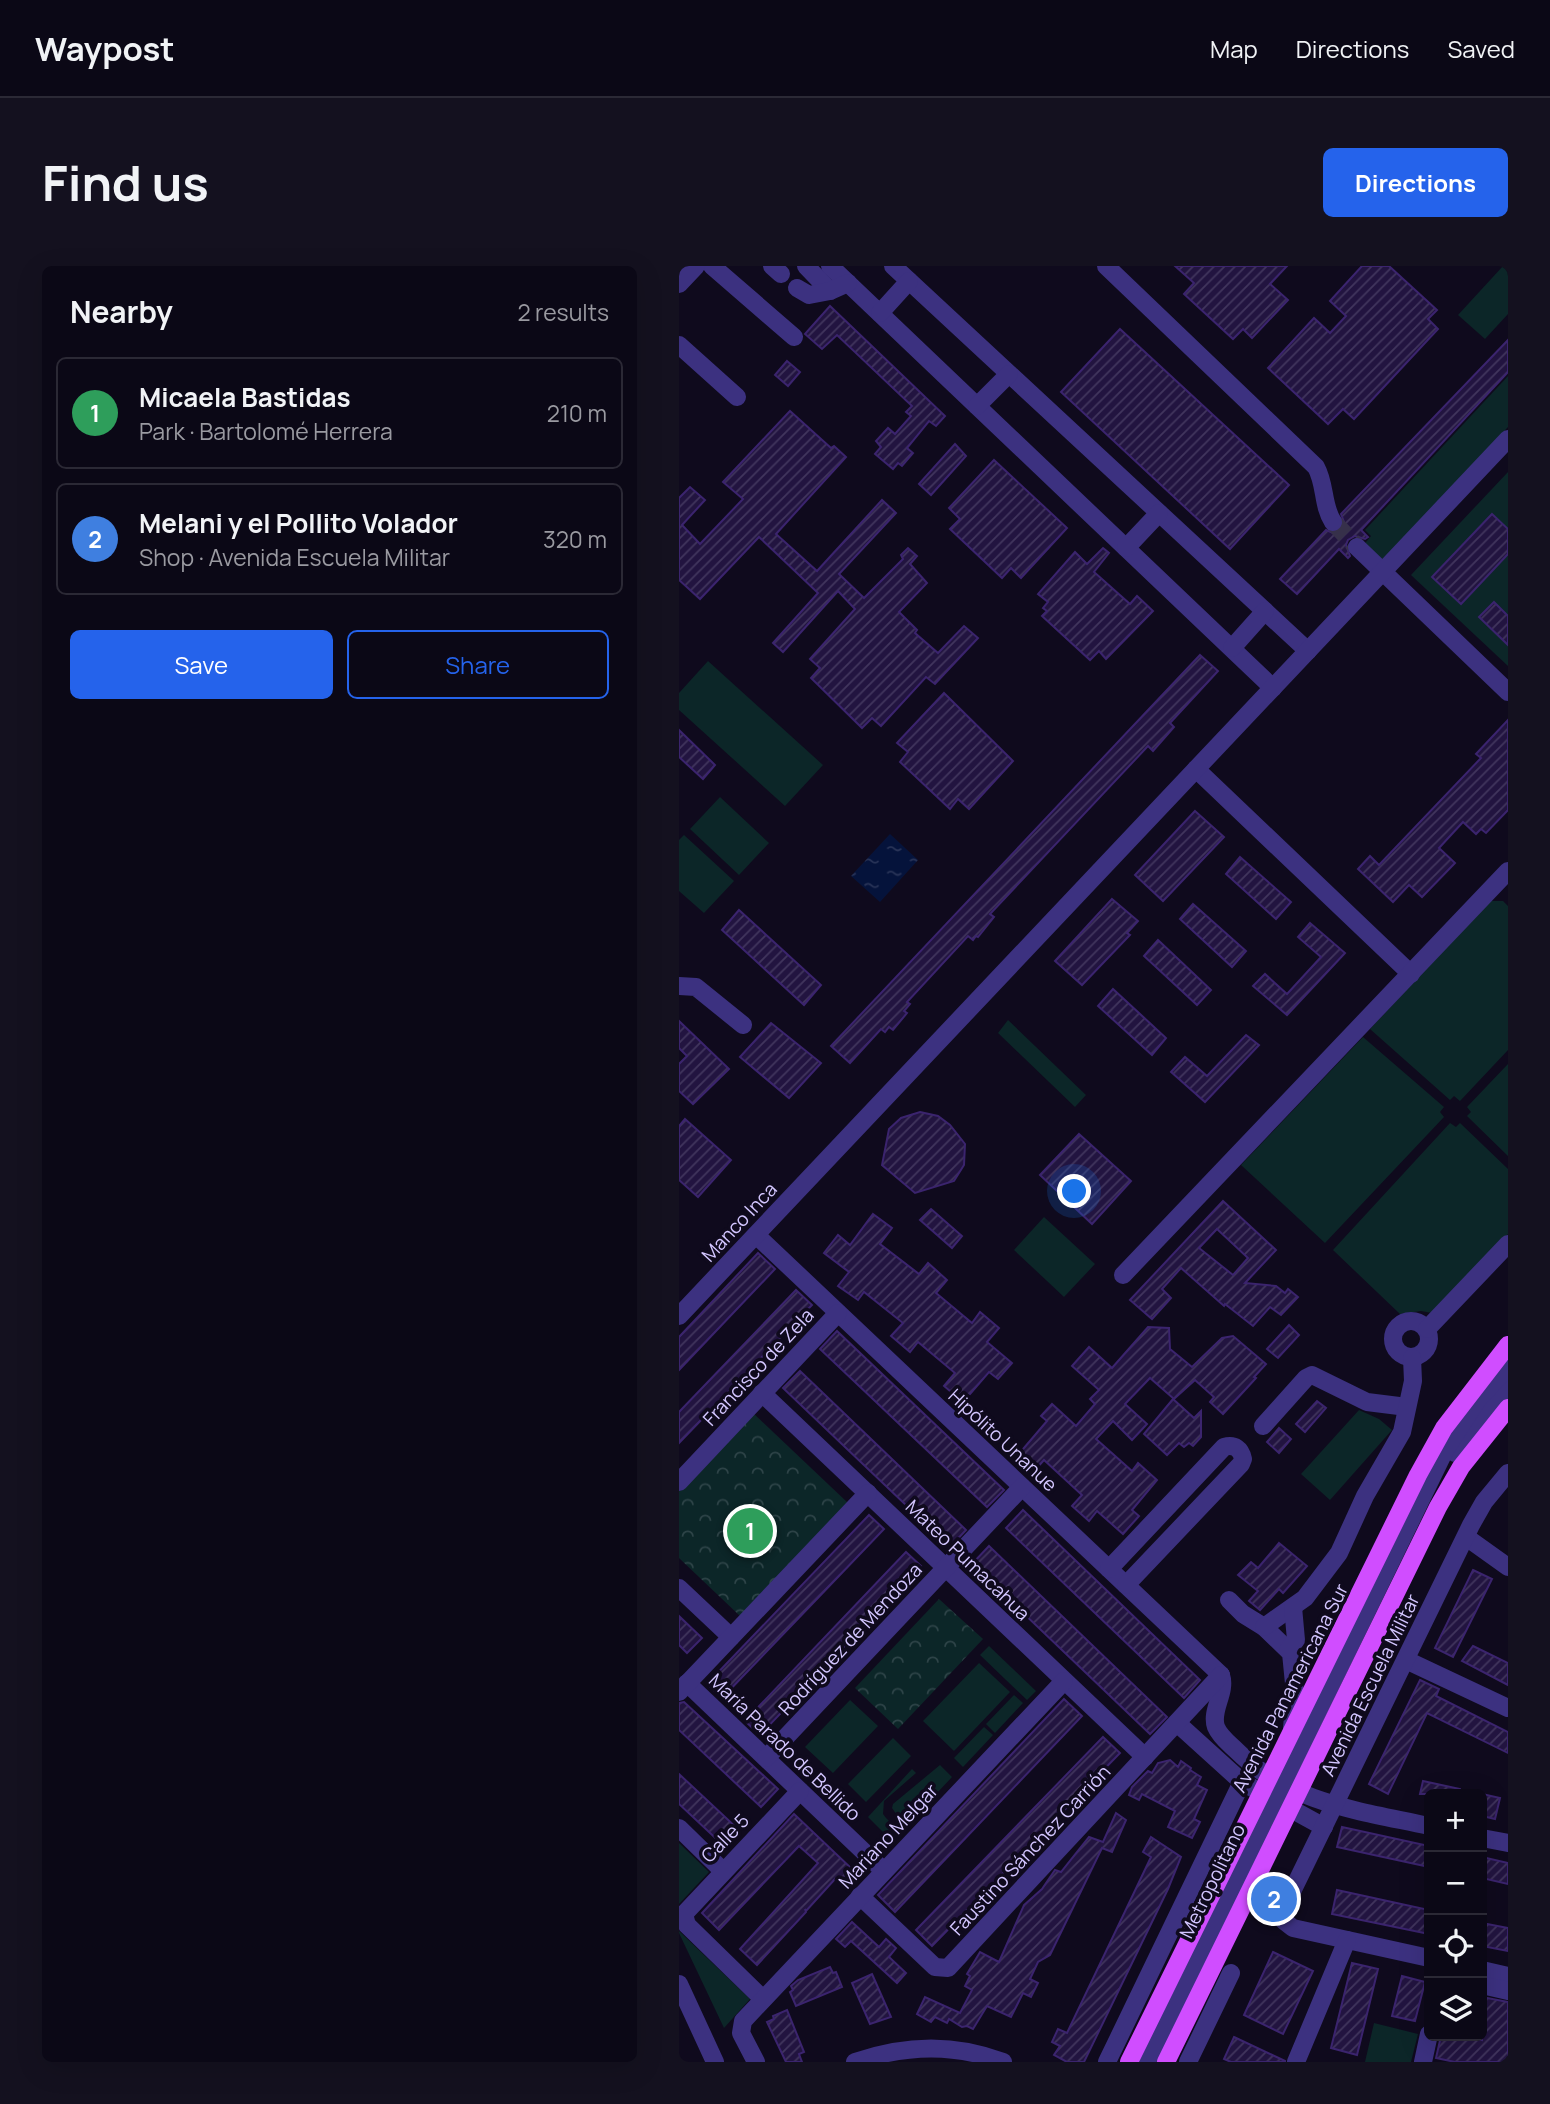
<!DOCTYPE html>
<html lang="en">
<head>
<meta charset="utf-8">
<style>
  :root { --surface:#0b0816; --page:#14111f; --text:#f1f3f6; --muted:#9a9aa1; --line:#2b2935; --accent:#2563eb }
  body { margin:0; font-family:Manrope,sans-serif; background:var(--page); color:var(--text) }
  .controls { position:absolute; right:21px; bottom:21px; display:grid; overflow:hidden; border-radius:10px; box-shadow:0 7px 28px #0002 }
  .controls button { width:63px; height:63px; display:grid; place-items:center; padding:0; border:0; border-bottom:2px solid var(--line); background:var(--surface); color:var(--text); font:35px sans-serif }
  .you { position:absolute; left:396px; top:926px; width:24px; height:24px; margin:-18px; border:5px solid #fff; border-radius:50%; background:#1a73e8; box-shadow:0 0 0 10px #1a73e833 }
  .badge { display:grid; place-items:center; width:46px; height:46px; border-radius:50%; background:var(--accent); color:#fff; font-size:23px; font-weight:700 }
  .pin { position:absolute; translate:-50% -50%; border:4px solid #fff; box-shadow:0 2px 7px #0006 }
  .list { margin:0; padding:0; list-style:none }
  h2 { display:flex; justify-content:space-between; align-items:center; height:91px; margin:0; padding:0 28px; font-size:30px }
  h2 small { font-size:23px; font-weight:400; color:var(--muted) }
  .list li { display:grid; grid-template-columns:46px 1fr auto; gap:21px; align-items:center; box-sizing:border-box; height:112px; margin:0 14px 14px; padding:0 14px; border:2px solid var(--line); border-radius:10px }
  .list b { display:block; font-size:26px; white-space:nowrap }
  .list p { margin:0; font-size:23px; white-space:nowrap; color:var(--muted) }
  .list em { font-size:23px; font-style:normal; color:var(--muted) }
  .actions { display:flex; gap:14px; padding:21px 28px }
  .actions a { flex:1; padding:16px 0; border:2px solid var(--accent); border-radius:10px; text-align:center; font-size:24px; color:var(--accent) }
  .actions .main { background:var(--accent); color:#fff }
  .icon { flex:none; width:38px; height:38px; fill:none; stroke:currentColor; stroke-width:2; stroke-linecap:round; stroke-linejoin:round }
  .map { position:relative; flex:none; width:829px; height:1796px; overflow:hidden; border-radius:10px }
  header { display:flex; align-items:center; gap:42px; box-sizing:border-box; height:98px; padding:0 35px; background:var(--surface); border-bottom:2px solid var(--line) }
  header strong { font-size:33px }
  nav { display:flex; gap:38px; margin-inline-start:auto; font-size:24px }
  .intro { display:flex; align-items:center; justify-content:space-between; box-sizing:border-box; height:168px; padding:0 42px }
  h1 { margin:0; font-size:49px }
  .button { padding:18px 32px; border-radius:10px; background:var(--accent); color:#fff; font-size:24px; font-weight:700 }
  main { display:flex; gap:42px; padding:0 42px }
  aside { flex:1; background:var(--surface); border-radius:10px; box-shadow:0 7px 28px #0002 }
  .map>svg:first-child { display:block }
  .green { fill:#0c2628 }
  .park { fill:url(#park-crowns) }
  .water { fill:url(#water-ripples) }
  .building { fill:url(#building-hatch); stroke:#3b246e; stroke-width:2; fill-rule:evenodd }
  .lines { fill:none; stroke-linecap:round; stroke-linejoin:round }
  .minor-tunnel { stroke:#36304a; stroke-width:18; stroke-dasharray:18 9; stroke-linecap:butt }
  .minor { stroke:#3c3180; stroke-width:18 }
  .major { stroke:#d04dff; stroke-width:18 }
  .labels { text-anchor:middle; stroke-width:7; stroke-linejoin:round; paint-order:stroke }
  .street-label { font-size:19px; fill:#d3c6ff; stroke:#0f0a1d }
</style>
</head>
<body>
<header>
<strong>Waypost</strong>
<nav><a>Map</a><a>Directions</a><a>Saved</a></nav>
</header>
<div class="intro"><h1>Find us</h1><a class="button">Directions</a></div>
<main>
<aside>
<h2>Nearby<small>2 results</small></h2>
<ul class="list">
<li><span class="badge" style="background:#2e9e5b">1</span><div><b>Micaela Bastidas</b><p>Park · Bartolomé Herrera</p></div><em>210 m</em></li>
<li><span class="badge" style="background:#3f7fe0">2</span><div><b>Melani y el Pollito Volador</b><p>Shop · Avenida Escuela Militar</p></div><em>320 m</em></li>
</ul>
<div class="actions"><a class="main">Save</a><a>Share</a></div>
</aside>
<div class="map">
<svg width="829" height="1796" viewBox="0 0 829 1796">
  <defs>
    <pattern id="park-crowns" width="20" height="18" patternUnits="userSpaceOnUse" patternTransform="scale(1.75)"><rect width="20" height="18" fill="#0c2628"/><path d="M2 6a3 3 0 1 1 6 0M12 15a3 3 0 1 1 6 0" fill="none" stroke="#2e4448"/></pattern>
    <pattern id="water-ripples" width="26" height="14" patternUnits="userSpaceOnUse" patternTransform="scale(1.75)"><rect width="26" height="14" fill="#05133b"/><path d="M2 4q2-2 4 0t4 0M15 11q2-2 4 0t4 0" fill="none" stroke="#293458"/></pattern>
    <pattern id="building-hatch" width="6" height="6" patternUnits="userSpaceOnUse" patternTransform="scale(1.75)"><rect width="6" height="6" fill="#221440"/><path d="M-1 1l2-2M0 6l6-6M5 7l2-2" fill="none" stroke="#41355d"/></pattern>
  </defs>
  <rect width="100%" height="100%" fill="#0f0a1d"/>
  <g class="green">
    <path d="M824 0 829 4V48L806 73 779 49Z"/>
    <path d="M829 110V161L702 298 683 281 692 270 686 264Z"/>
    <path d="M829 206V400L732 309Z"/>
    <path d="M29 395 144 499 106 540 0 444V427Z"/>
    <path d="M41 531 90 577 60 609 11 563Z"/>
    <path d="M5 569 55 615 25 647 0 625V574Z"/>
    <path d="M811 635H824L829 640V784L781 835 775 830 771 834 691 763Z"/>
    <path d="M329 754 407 829 396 841 319 767Z"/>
    <path d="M684 771 765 841 761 846 765 851 646 977 562 899Z"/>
    <path d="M829 798V890L788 850 792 846 788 841Z"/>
    <path d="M771 857 777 861 781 857 829 903V968L753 1047 742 1045 721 1048 654 984Z"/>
    <path d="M365 951 416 998 385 1031 335 984Z"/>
    <path d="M680 1144 700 1153 713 1164 651 1234 622 1208Z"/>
    <path d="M310 1380 357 1425 348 1434 301 1389Z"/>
    <path d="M300 1397 331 1426 275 1485 244 1455Z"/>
    <path d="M335 1429 344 1437 316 1467 307 1458Z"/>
    <path d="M171 1434 199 1460 154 1507 126 1481Z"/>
    <path d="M305 1461 314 1469 284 1501 275 1492Z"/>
    <path d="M214 1472 232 1490 187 1536 169 1518Z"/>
    <path d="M261 1499 273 1511 257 1528 253 1525H246L225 1547 218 1549 213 1542 214 1538Z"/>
    <path d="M233 1503 237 1507 205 1535 204 1548C220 1571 231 1548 246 1542L213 1575 189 1551Z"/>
    <path d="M0 1577 30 1606 0 1638Z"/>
    <path d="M0 1665 71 1733 45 1762 0 1667Z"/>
    <path d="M695 1757 739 1768 732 1796H686Z"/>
  </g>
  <g class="park">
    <path d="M73 1146 169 1237 61 1350 0 1292V1223Z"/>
    <path d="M260 1333 304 1373 219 1463 176 1422Z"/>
  </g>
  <path class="water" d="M211 568 239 594 201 636 172 610Z"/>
  <g class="building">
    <path d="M496 0H608L591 18 609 34 573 72 564 63 554 73 505 28 515 17Z"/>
    <path d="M683 0H710L758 44 749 53 759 63 675 153 664 143 649 158 589 102 635 52 651 67 667 50 651 35Z"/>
    <path d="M151 40 266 150 257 160 250 155 228 182 234 187 223 200 219 197 214 203 196 188 202 181 197 175 209 162 216 168 232 150 227 146 233 140 158 69 143 83 126 68Z"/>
    <path d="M441 63 610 219 551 283 382 126Z"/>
    <path d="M829 74V106L682 264 689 271 686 273 676 270 669 274 667 279 671 290 669 292 660 283 618 328 601 313 647 264 654 267 663 263 665 256 662 248Z"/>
    <path d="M108 95 121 106 109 120 96 109Z"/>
    <path d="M111 145 152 182 155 180 167 191 97 268 138 305 203 234 217 247 160 308 185 332 224 293 222 289 229 282 238 290 231 298 248 317 220 346 238 364 236 367 259 387 285 360 299 372 256 418 247 411 202 460 193 452 183 462 132 412 141 402 131 393 176 343 159 325 104 386 94 377 139 327 80 271 21 333 0 314V232L11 221 26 234 3 259 21 278 64 233 44 216Z"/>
    <path d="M276 178 287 190 252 229 240 218Z"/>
    <path d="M315 194 388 262 342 312 332 302 323 312 271 263 281 253 270 242Z"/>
    <path d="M813 248 829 263V288L782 338 753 311Z"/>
    <path d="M424 282 430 287 415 306 451 338 458 330 474 345 427 393 420 385 411 394 363 350 368 345 364 342 369 336 359 328 396 286 408 298Z"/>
    <path d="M815 336 829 350V379L800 351Z"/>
    <path d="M521 389 539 405 491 457 495 461 474 485 469 480 311 648 315 651 299 671 297 670 294 674 289 670 228 736 231 738 225 745 228 747 214 764 210 761 206 766 202 763 171 797 152 780Z"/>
    <path d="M265 427 334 495 290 543 279 533 271 543 221 496 229 486 218 477Z"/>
    <path d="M829 454V544L807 567 802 563 797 568 784 556 760 582 776 597 743 631 730 619 714 636 679 603 691 590 700 599 802 492 797 488Z"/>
    <path d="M0 464 36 499 24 513 0 491Z"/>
    <path d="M516 545 545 571 484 635 456 609Z"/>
    <path d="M561 591 612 636 597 653 547 608Z"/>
    <path d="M433 633 459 655 448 667 451 669 403 719 376 695Z"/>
    <path d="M514 638 567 685 553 701 501 653Z"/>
    <path d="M60 644 142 719 125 739 43 664Z"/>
    <path d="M631 657 666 687 608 749 574 720 586 708 608 728 642 691 619 671Z"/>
    <path d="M479 674 532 724 518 739 465 690Z"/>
    <path d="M434 723 487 772 473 789 419 740Z"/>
    <path d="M0 755 50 803 14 838 0 825V798L8 790 0 782Z"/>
    <path d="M92 757 142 797 110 832 61 791Z"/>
    <path d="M567 769 580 779 526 836 492 806 506 791 528 810Z"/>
    <path d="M241 846 259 850 271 859 286 878 285 899 275 915 236 927 203 899 210 863 222 852Z"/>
    <path d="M6 853 52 894 19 931 0 914V860Z"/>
    <path d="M400 868 452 915 413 958 361 909Z"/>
    <path d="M544 935 597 984 566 1017 597 1020 606 1027 609 1023 619 1031 602 1049 591 1041 574 1060 546 1038 545 1040 502 1002 483 1023 492 1032 473 1053 451 1034ZM538 963 569 992 554 1009 520 982Z"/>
    <path d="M252 943 283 970 273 982 241 954Z"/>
    <path d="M194 948 213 962 201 978 240 1008 249 997 268 1014 257 1027 293 1057 301 1046 320 1062 308 1076 333 1097 319 1113 310 1106 284 1136 265 1120 276 1107 239 1076 231 1086 212 1070 224 1057 185 1026 179 1034 159 1020 170 1006 145 987 159 969 171 979Z"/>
    <path d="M79 987 96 1003 0 1104V1071Z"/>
    <path d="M117 1024 133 1039 0 1177V1146Z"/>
    <path d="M610 1059 620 1069 599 1092 588 1083Z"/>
    <path d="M469 1061 490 1062 491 1083 513 1101 543 1072 554 1070 587 1098 575 1111 577 1112 544 1148 531 1136 535 1131 516 1114 495 1133 471 1112 446 1138 468 1158 453 1174 434 1155 417 1173 453 1205 459 1197 478 1214 453 1244 460 1250 444 1268 418 1245 410 1255 393 1240 403 1229 365 1194 356 1204 339 1189 368 1155 362 1150 373 1138 397 1160 416 1138 411 1133 420 1124 393 1100 410 1081 433 1102Z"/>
    <path d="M158 1065 325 1224 308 1241 141 1083Z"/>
    <path d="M121 1105 287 1264 271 1281 104 1122Z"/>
    <path d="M494 1133 515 1152 522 1145V1171L514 1180 510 1177 505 1181 500 1177 488 1189 465 1168Z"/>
    <path d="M638 1135 647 1142 626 1166 617 1158Z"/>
    <path d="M600 1162 612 1173 600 1187 588 1176Z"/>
    <path d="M344 1244 521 1414 505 1432 327 1262Z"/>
    <path d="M190 1249 205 1263 43 1432 28 1418Z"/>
    <path d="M600 1277 628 1300 604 1327 600 1323 581 1344 570 1335 579 1325 559 1309 572 1296 579 1302Z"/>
    <path d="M310 1280 488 1451 471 1468 293 1298Z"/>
    <path d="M227 1286 242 1300 81 1469 66 1455Z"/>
    <path d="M794 1304 813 1313 774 1391 756 1382Z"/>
    <path d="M0 1350 23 1372 8 1387 0 1379Z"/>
    <path d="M794 1380 829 1397V1419L783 1395Z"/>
    <path d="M741 1414 760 1423 757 1430 829 1466V1487L748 1447 709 1528 690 1518Z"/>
    <path d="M385 1433 403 1450 216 1646 199 1629Z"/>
    <path d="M5 1436 99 1523 82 1541 0 1464V1437Z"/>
    <path d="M424 1471 441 1487 253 1680 237 1664Z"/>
    <path d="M491 1494 499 1501 502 1495 512 1502 511 1504 522 1511 518 1519 528 1524 515 1553 521 1556 513 1572 489 1561 496 1545 463 1528 460 1534 450 1529 453 1521 469 1505 473 1507 479 1497Z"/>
    <path d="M0 1508 60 1564 45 1580 0 1538Z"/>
    <path d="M744 1515 781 1523V1528H741Z"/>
    <path d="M803 1528 821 1532 816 1553 803 1550Z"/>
    <path d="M437 1547 447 1554 433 1586 423 1582 371 1689 359 1696 351 1713 359 1717 352 1731 344 1727 332 1751 308 1740 294 1763 288 1760 283 1761 270 1753 268 1757 256 1751 252 1756 238 1748 246 1731 281 1747 293 1724 286 1720 291 1710 288 1708 301 1686 320 1696 345 1639 363 1623 376 1604 382 1606 410 1571 424 1576Z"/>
    <path d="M115 1548 173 1603 160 1617 156 1613 127 1645 126 1643 127 1646 78 1699 61 1683 139 1597 120 1580 40 1664 23 1647Z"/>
    <path d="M663 1561 750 1580V1601L658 1581Z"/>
    <path d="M472 1571 502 1591 489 1623 405 1796H388L375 1789 381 1780 373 1776 379 1763 388 1767 472 1591 464 1586Z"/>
    <path d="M803 1591 829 1597V1618L803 1612Z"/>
    <path d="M658 1624 750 1644V1668L653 1648Z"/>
    <path d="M173 1656 200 1681 207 1673 217 1682 210 1691 227 1707 218 1717 172 1675 166 1681 157 1673Z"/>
    <path d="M803 1657 829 1662V1685L803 1680Z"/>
    <path d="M594 1686 634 1705 604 1768 565 1749Z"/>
    <path d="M673 1697 699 1703 678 1789 652 1782Z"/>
    <path d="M151 1701 154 1707 157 1706 163 1721 117 1740 111 1726 114 1724 112 1720 119 1714Z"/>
    <path d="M193 1708 212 1751 191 1758 173 1717Z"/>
    <path d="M723 1710 746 1716 736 1755 713 1750Z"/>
    <path d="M803 1731 829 1736V1796H776L757 1792 762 1770H782L803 1774Z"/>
    <path d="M108 1744 125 1786 120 1788 123 1796H107L88 1756 95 1753 94 1750Z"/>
    <path d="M555 1771 606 1795V1796H552L545 1793Z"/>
  </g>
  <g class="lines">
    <path class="minor-tunnel" d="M654 256 678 281"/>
    <g class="minor">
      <path d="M33 0 115 71"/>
      <path d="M93 0 102 8"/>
      <path d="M127 0 151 25"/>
      <path d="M151 0 594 422"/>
      <path d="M214 0 629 385"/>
      <path d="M427 0 637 201C647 219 643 239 654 256"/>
      <path d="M0 18 17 0"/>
      <path d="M118 22 130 29 151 25 169 17"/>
      <path d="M201 47 230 15"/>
      <path d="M0 79 58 131"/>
      <path d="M298 140 330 108"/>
      <path d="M678 281 829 426"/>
      <path d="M447 282 480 247"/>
      <path d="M553 382 586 345"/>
      <path d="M517 503 732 708"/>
      <path d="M0 720 17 721 64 759"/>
      <path d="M77 969 542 1409"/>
      <path d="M444 1009 829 605"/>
      <path d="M0 1050 829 173"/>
      <circle cx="732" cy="1073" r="18"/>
      <path d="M748 1063 829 978"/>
      <path d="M83 1127 466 1491"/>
      <path d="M584 1160 627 1112 633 1109 688 1136 728 1141"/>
      <path d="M776 1187 829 1123"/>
      <path d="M0 1216 159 1047"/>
      <path d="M787 1271 829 1301"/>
      <path d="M430 1303 545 1181C556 1178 562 1183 564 1193L562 1198 447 1319"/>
      <path d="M0 1322 52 1371"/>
      <path d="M550 1334 564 1348 585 1361 612 1387 616 1428 613 1462"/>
      <path d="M585 1361 626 1332 660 1287 686 1230 723 1166 734 1115 733 1092"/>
      <path d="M609 1384 617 1374 614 1341"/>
      <path d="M727 1394 829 1442"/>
      <path d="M542 1409C548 1427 531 1444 537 1461 541 1471 551 1478 558 1485 610 1537 682 1545 750 1560"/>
      <path d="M8 1417 205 1605"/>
      <path d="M0 1426 189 1227"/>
      <path d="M498 1457 563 1516 645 1561"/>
      <path d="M87 1492 343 1221"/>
      <path d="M0 1562 44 1605"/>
      <path d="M803 1572 829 1577"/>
      <path d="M181 1630 256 1701 269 1702 542 1409"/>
      <path d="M750 1692 614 1662 605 1655 603 1646 792 1259 805 1236 829 1207"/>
      <path d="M803 1704 829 1710"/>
      <path d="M0 1718 36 1796"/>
      <path d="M803 1719 829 1725"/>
      <path d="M84 1733 8 1659 5 1648 121 1525"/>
      <path d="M77 1796 62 1767 64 1755 385 1415"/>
      <path d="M176 1796C225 1779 275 1777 324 1796"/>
      <path d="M428 1796 563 1516"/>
      <path d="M469 1796 766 1184 799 1133 829 1101"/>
      <path d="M509 1796 552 1707"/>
      <path d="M617 1796 668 1674"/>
      <path d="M744 1796 750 1768"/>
    </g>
    <g class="major">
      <path d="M450 1796 739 1209 765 1162 829 1079"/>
      <path d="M487 1796 759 1241 782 1201 829 1142"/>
    </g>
  </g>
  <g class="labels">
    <g class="street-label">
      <text transform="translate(60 956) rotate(-47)" y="7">Manco Inca</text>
      <text transform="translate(79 1101) rotate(-47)" y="7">Francisco de Zela</text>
      <text transform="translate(324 1174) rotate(43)" y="7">Hipólito Unanue</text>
      <text transform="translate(289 1294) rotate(44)" y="7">Mateo Pumacahua</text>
      <text transform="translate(171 1373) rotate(-47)" y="7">Rodríguez de Mendoza</text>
      <text transform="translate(691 1419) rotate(-64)" y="7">Avenida Escuela Militar</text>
      <text transform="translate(611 1422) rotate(-63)" y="7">Avenida Panamericana Sur</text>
      <text transform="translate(106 1481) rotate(44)" y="7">María Parado de Bellido</text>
      <text transform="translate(209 1570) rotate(-47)" y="7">Mariano Melgar</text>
      <text transform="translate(46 1572) rotate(-46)" y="7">Calle 5</text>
      <text transform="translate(351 1584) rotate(-47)" y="7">Faustino Sánchez Carrión</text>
      <text transform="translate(533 1615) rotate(-64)" y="7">Metropolitano</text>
    </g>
  </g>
</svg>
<div class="controls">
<button>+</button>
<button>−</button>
<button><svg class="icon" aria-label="locate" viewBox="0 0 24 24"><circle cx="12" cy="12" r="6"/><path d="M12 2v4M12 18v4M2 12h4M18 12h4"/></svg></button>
<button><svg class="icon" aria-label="layers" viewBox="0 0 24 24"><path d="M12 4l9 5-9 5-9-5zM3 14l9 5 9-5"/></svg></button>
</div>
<div class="you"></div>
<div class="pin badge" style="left:71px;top:1265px;background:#2e9e5b">1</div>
<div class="pin badge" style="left:595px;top:1633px;background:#3f7fe0">2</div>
</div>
</main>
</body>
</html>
